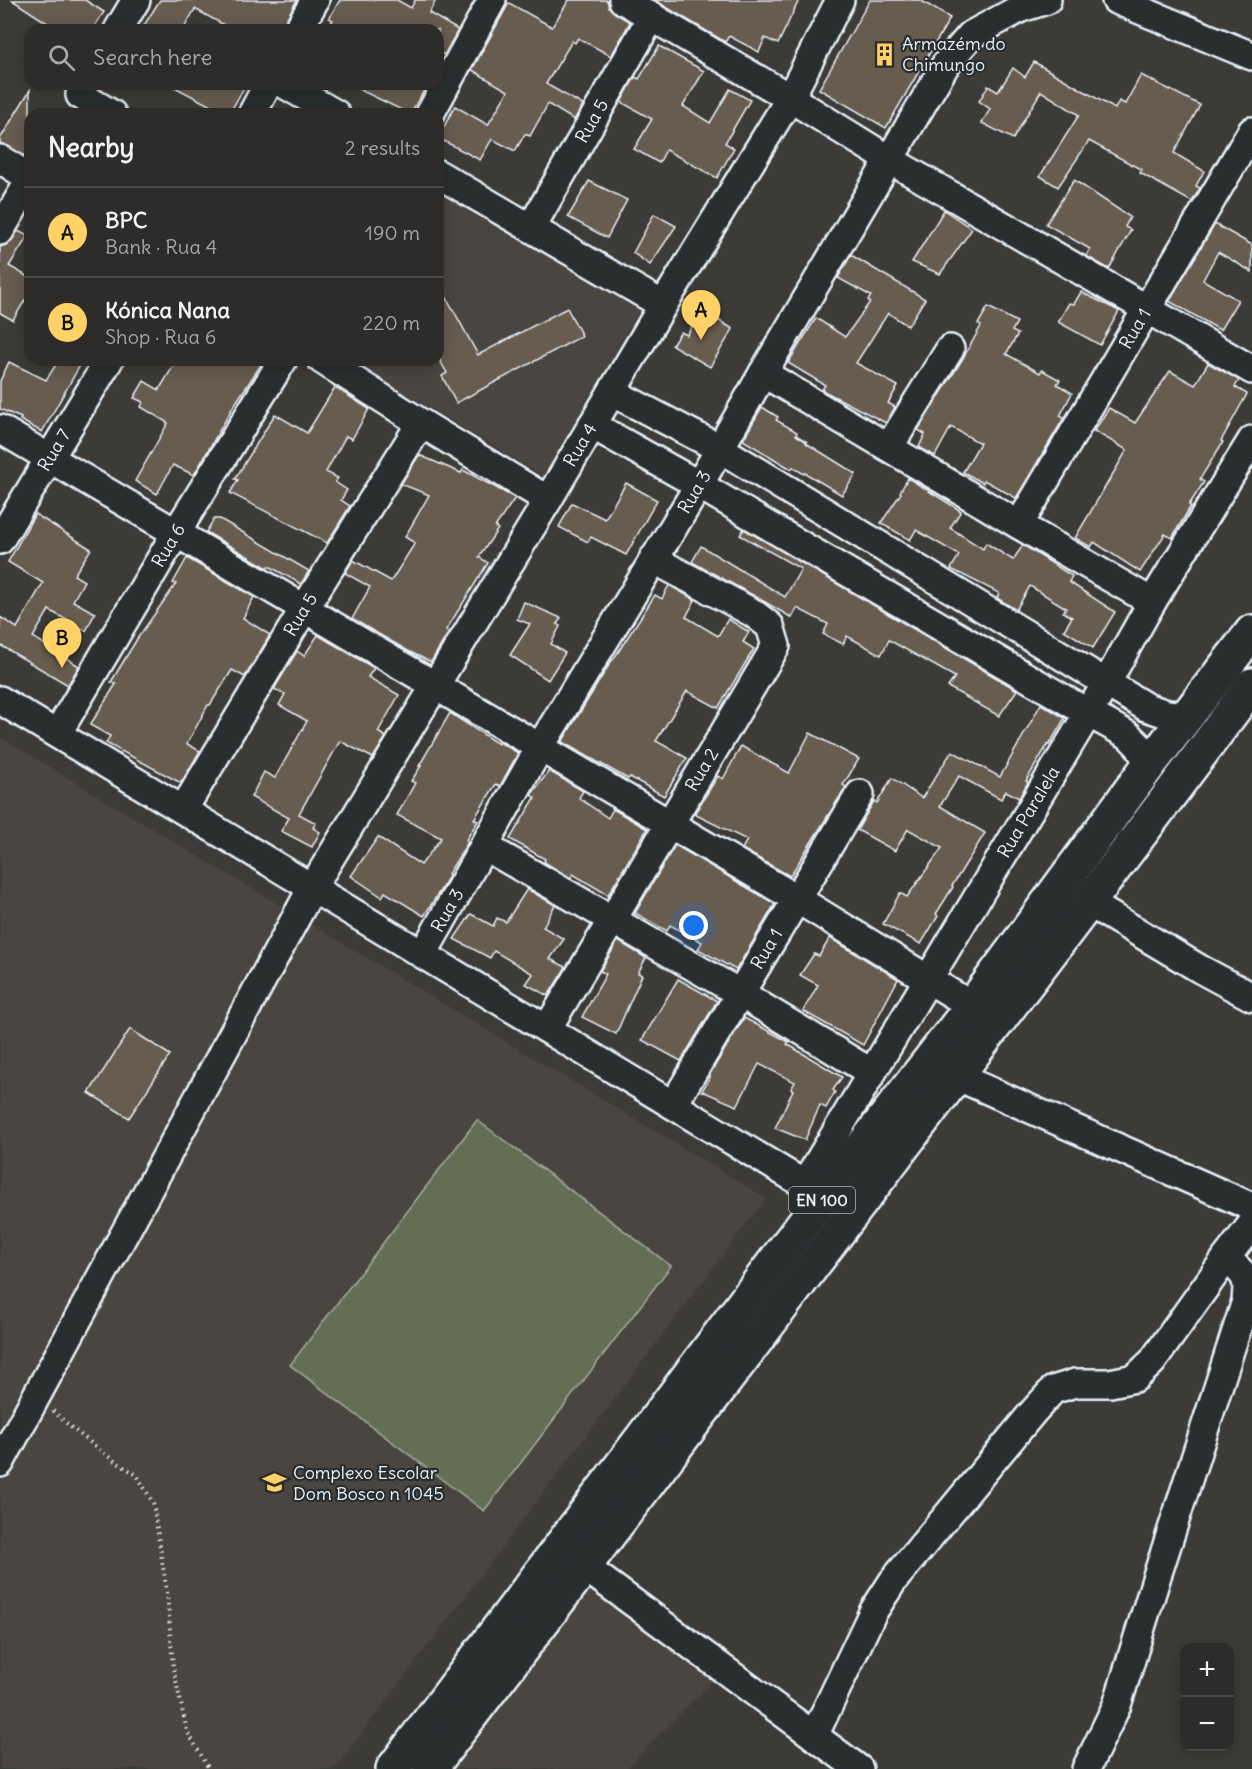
<!DOCTYPE html>
<html lang="en">
<head>
<meta charset="utf-8">
<style>
  :root { --surface:#2e2c2a; --page:#3a3836; --text:#f1f3f6; --muted:#a7a7a8; --line:#494847; --accent:#ffd166 }
  body { margin:0; font-family:Delius,sans-serif; background:var(--page); color:var(--text) }
  .controls { position:absolute; right:18px; bottom:18px; display:grid; overflow:hidden; border-radius:12px; box-shadow:0 3px 15px #0003 }
  .controls button { width:54px; height:54px; display:grid; place-items:center; padding:0; border:0; border-bottom:2px solid var(--line); background:var(--surface); color:var(--text); font:30px sans-serif }
  .you { position:absolute; left:694px; top:926px; width:21px; height:21px; margin:-15px; border:4px solid #fff; border-radius:50%; background:#1a73e8; box-shadow:0 0 0 9px #1a73e833 }
  .badge { display:grid; place-items:center; width:39px; height:39px; border-radius:50%; background:var(--accent); color:#111; font-size:20px; font-weight:700 }
  .pin { position:absolute; translate:-50% -50px; filter:drop-shadow(0 2px 3px #0008) }
  .pin::after { content:''; position:absolute; top:32px; width:21px; height:18px; background:inherit; clip-path:polygon(0 0,100% 0,50% 100%) }
  .list { margin:0; padding:0; list-style:none }
  h2 { display:flex; justify-content:space-between; align-items:center; height:78px; margin:0; padding:0 24px; font-size:26px }
  h2 small { font-size:20px; font-weight:400; color:var(--muted) }
  .list li { display:grid; grid-template-columns:39px 1fr auto; gap:18px; align-items:center; box-sizing:border-box; height:90px; padding:0 24px; border-top:2px solid var(--line) }
  .list b { display:block; font-size:22px; white-space:nowrap }
  .list p { margin:0; font-size:20px; white-space:nowrap; color:var(--muted) }
  .list em { font-size:20px; font-style:normal; color:var(--muted) }
  .icon { flex:none; width:33px; height:33px; fill:none; stroke:currentColor; stroke-width:2; stroke-linecap:round; stroke-linejoin:round }
  .map { position:relative; flex:none; width:1252px; height:1769px; overflow:hidden }
  .search { position:absolute; background:var(--surface); box-shadow:0 3px 15px #0003; left:24px; top:24px; width:420px; height:66px; display:flex; align-items:center; gap:15px; box-sizing:border-box; padding:0 21px; border-radius:18px; color:var(--muted); font-size:22px }
  .panel { position:absolute; background:var(--surface); box-shadow:0 3px 15px #0003; left:24px; top:108px; width:420px; height:258px; border-radius:18px }
  .map>svg:first-child { display:block }
  .built { fill:#4a453f }
  .grass { fill:#646e54; stroke:#a6b0a6; stroke-width:1.5 }
  .building { fill:#685c4f; stroke:#e8f1f8; stroke-width:1.5 }
  .lines { fill:none; stroke-linecap:round; stroke-linejoin:round }
  .minor-casing { stroke:#e8f1f8; stroke-width:32 }
  .major-casing { stroke:#e8f1f8; stroke-width:38 }
  .path { stroke:#e8f1f8; stroke-width:4; stroke-dasharray:1.5 4.5; stroke-linecap:butt }
  .minor { stroke:#2a2d2e; stroke-width:27 }
  .major { stroke:#2a2d2e; stroke-width:33 }
  .labels { text-anchor:middle; stroke-width:4.5; stroke-linejoin:round; paint-order:stroke }
  .shield { fill:#2a2d2e; stroke:#afb6bb; stroke-width:1.5 }
  .shield-label { font-size:16px; font-weight:bold; fill:#e8f1f8 }
  .poi-label { font-size:18px; fill:#e8f1f8; stroke:#2a2d2e; text-anchor:start }
  .street-label { font-size:18px; fill:#e8f1f8; stroke:#2a2d2e }
</style>
</head>
<body>
<div class="map">
<svg width="1252" height="1769" viewBox="0 0 1252 1769">
  <rect width="100%" height="100%" fill="#3d3b38"/>
  <filter id="ink" filterUnits="userSpaceOnUse"><feTurbulence type="fractalNoise" baseFrequency=".0167" numOctaves="2"/><feDisplacementMap in="SourceGraphic" scale="12" xChannelSelector="R" yChannelSelector="G"/><feConvolveMatrix kernelMatrix="1 2 1 2 8 2 1 2 1" color-interpolation-filters="sRGB"/></filter>
  <g filter="url(#ink)">
    <g class="built">
      <path d="M438 189 641 308 543 476 350 360H438Z"/>
      <path d="M0 737 766 1198 335 1769H0Z"/>
      <path d="M585 1567 724 1669 626 1769H430Z"/>
    </g>
    <path class="grass" d="M477 1120 671 1266 484 1511 290 1365Z"/>
    <g class="building">
      <path d="M12 0H85L104 12 92 30H58Z"/>
      <path d="M160 0H297L280 30H233L195 9 183 30H141Z"/>
      <path d="M340 0H397L411 8 415 0H436L429 13 458 30 444 55 438 51V30H326L333 20 329 18Z"/>
      <path d="M569 0H607L609 7 615 13 630 22 611 56 578 38 575 43 572 41 546 84 583 105 574 120 548 104 530 136 525 134 515 151 492 139 480 160 438 138 455 106 488 125 508 91 472 70 509 3 552 27Z"/>
      <path d="M654 0H799L778 44 765 38 759 52 729 36 725 42Z"/>
      <path d="M870 0H920L950 18 886 128 819 89Z"/>
      <path d="M659 46 704 71 683 106 710 123 730 89 750 100 725 143 734 148 717 178 666 150 659 163 634 149 652 119 621 102 635 77 639 79Z"/>
      <path d="M1034 62 1115 109 1119 101 1125 104 1141 75 1200 105 1174 153 1204 171 1196 186 1200 188 1192 202 1140 173 1142 170 1089 141 1058 187 1040 176 1079 115 1041 91 1013 139 982 123 990 109 979 101 988 86 998 92 1013 68 1025 77Z"/>
      <path d="M169 84H246L229 114H226Z"/>
      <path d="M348 84H428L410 114Z"/>
      <path d="M30 90V159L8 146 0 143V139Z"/>
      <path d="M1074 180 1130 217 1125 227 1131 230 1109 269 1086 256 1090 249 1046 224Z"/>
      <path d="M589 181 627 200 607 238 568 217Z"/>
      <path d="M944 210 972 229 940 274 912 262Z"/>
      <path d="M654 214 676 226 650 265 633 253Z"/>
      <path d="M1215 224 1252 245V272L1218 252 1203 280 1238 300 1220 330 1169 301Z"/>
      <path d="M18 231 28 236 9 266 30 278V292L13 320 0 313V247L8 244Z"/>
      <path d="M851 255 925 299 908 326 888 313 856 363 898 386 888 403 895 407 886 423 822 390 825 385 788 363 816 318 845 337 870 302 868 300 871 296 838 278Z"/>
      <path d="M438 282 478 355 567 308 582 336 456 403 442 376 447 373 438 357Z"/>
      <path d="M1081 292 1119 311 1100 345 1058 322 1069 303 1074 304Z"/>
      <path d="M988 307 1017 322 1012 331 1018 334 1006 354 1040 373 1042 370 1060 380 1057 384 1072 393 1060 416 1064 418 1016 498 984 480 983 483 963 472 980 443 951 427 935 456 919 447 925 434 918 430 963 358 981 326 978 324Z"/>
      <path d="M702 310 733 329 710 367 672 345 681 332 687 335Z"/>
      <path d="M59 360H83L42 432 20 420 21 418 0 409V381L9 362 46 380Z"/>
      <path d="M177 360H264L233 407 194 475 173 465 157 494 135 481 168 423 141 407 143 402 134 398 144 381 159 390Z"/>
      <path d="M1208 363 1239 380 1235 387 1247 394 1221 441 1223 442 1200 479 1204 482 1189 505 1191 506 1172 538 1165 534 1140 572 1094 542 1091 547 1075 538 1127 450 1094 431 1109 408 1135 423 1170 371 1195 385Z"/>
      <path d="M335 387 369 409 352 439 346 436 326 472 338 478 335 482 347 490 341 500 350 506 327 543 230 493 238 480 235 479 275 414 307 433Z"/>
      <path d="M762 407 778 417 776 420 797 432 796 435 807 442 806 443 856 474 842 495 805 473 804 474 793 467 791 469 743 440Z"/>
      <path d="M419 455 461 473 463 470 515 498 495 527 498 529 479 557 488 563 446 630 449 632 431 662 410 652 352 619 370 587 345 573 353 560 391 581 415 543 405 537 429 495 401 484Z"/>
      <path d="M908 478 961 511 950 528 983 549 986 543 1013 560 1023 545 1072 576 1069 582 1115 612 1093 648 1064 630 1072 617 1063 612 1066 608 1030 586 1016 610 997 598 999 593 951 569 959 555 916 530 910 540 881 523 901 493 900 492Z"/>
      <path d="M626 483 657 500 626 555 591 537 588 542 559 527 572 503 605 519Z"/>
      <path d="M35 514 91 549 74 575 84 581 73 601 95 613 86 631 49 610 33 637 79 666 68 685 0 645V617L17 628 43 583 8 562Z"/>
      <path d="M214 519H220L309 571 301 584 269 566 268 568 206 532Z"/>
      <path d="M744 529 1017 690 999 716 948 687 955 677 889 640 881 655 847 636 843 644 823 634 828 624 797 608 792 618 760 599 692 562 701 546 785 597 801 569 740 535Z"/>
      <path d="M187 558 254 597 243 618 270 635 245 677 232 670 210 705H208L187 744 200 751 181 783 106 743 110 736 90 725 116 684 111 682 137 639 176 584 173 583Z"/>
      <path d="M669 585 695 600 686 617 718 636 728 619 749 632 743 642 754 649 718 708 687 691 656 741 687 758 664 796 630 777 628 779 562 742 612 660H613L655 595 662 599Z"/>
      <path d="M524 602 561 618 557 624 560 626 551 644 565 653 548 680 510 655 530 624 517 619Z"/>
      <path d="M318 635 374 668 368 677 399 695 378 732 386 737 373 758 340 741 299 814 316 823 313 828 320 832 312 847 281 831 289 818 251 797 264 772 275 778 307 721 279 705 285 694 274 689 297 651 304 656Z"/>
      <path d="M1041 704 1065 718 1049 745 1048 744 1026 781 1028 782 1019 798 1006 791 1001 799 959 776 940 806 985 833 952 886 953 887 936 914 938 916 921 944 883 924 900 893 907 897 942 848 908 829 895 851 857 830 874 801 877 803 892 778 922 798 952 751 1000 777Z"/>
      <path d="M450 713 498 744 499 742 518 753 500 786 496 784 474 819 478 821 466 840 468 842 448 874 450 875 443 886 424 916 385 892 382 897 351 876 378 837 421 865 441 838 397 815 415 783 411 781 421 766H419Z"/>
      <path d="M810 733 859 759 843 785 846 787 790 876 742 849 747 840 694 814 718 776 723 779 741 746 789 773Z"/>
      <path d="M549 771 583 791 579 798 608 818 613 809 647 829 608 895 573 874 571 878 544 862 545 859 510 839 535 798 531 795Z"/>
      <path d="M675 845 775 904 736 970 698 949 702 942 670 925 667 931 635 913Z"/>
      <path d="M527 889 555 905 543 927 564 939 550 959 566 967 548 996 526 984 533 974 494 951 490 958 454 939 471 914 493 926 497 918 506 922Z"/>
      <path d="M830 938 898 979 863 1045 803 1011 818 985 800 975 814 954 819 956Z"/>
      <path d="M618 941 646 958 638 973 642 975 616 1034 582 1017 606 974 600 971Z"/>
      <path d="M678 979 717 1001 681 1061 642 1040Z"/>
      <path d="M744 1018 789 1042 787 1044 842 1077 833 1090 835 1092 826 1108 820 1105 805 1140 775 1128 793 1090 791 1089 795 1082 759 1064 737 1106 702 1091 710 1077H708Z"/>
      <path d="M130 1029 170 1055 129 1118 89 1093Z"/>
    </g>
    <g class="lines">
      <defs>
        <g id="minor">
          <path d="M623 0 790 98 890 160 1252 370"/>
          <path d="M1116 0 1252 56"/>
          <path d="M118 30 136 0"/>
          <path d="M298 30 315 0"/>
          <path d="M284 84 336 114"/>
          <path d="M80 95 112 114"/>
          <path d="M252 114 268 84"/>
          <path d="M430 114 492 0"/>
          <path d="M0 159 30 178"/>
          <path d="M438 174 663 305"/>
          <path id="s1" d="M531 228 652 16"/>
          <path d="M0 231 30 180"/>
          <path d="M322 360 421 423 548 500"/>
          <path d="M763 373 1019 525 1152 602"/>
          <path d="M612 392 719 448 1146 707 1167 714 1188 716"/>
          <path d="M592 425 699 485 1088 713 1128 735 1139 746 1149 765"/>
          <path d="M0 429 797 899 972 1006"/>
          <path d="M889 447 950 349"/>
          <path id="s2" d="M1019 525 1252 131"/>
          <path id="s3" d="M0 540 109 360"/>
          <path d="M0 700 824 1196"/>
          <path id="s4" d="M57 734 176 533 283 360"/>
          <path id="s5" d="M183 810 304 609 421 423"/>
          <path d="M484 846 741 994 872 1073"/>
          <path d="M1089 903 1200 969 1252 997"/>
          <path id="s6" d="M423 954 540 747 699 485 763 373 946 64 971 35 1021 8 1047 0"/>
          <path id="s7" d="M547 1029 776 646 770 626 753 613 653 559"/>
          <path d="M956 1076 1252 1207"/>
          <path id="s8" d="M673 1105 860 794"/>
          <path id="s9" d="M805 1184 1107 682 1152 602 1252 440"/>
          <path id="s10" d="M0 1463 312 888 548 500 663 305 790 98 840 0"/>
          <path d="M585 1567 859 1769"/>
          <path d="M814 1736 873 1612 893 1581 1033 1412 1053 1390 1075 1383H1110L1135 1378 1152 1362 1226 1258 1252 1224"/>
          <path d="M1086 1769 1117 1705 1157 1576 1246 1301C1249 1274 1244 1275 1226 1258"/>
        </g>
        <g id="major">
          <path d="M393 1769 824 1196 972 1006 1149 765 1252 632"/>
          <path d="M430 1769C583 1570 733 1370 885 1170 1007 1009 1131 848 1252 685"/>
        </g>
      </defs>
      <use href="#minor" class="minor-casing"/>
      <use href="#major" class="major-casing"/>
      <path class="path" d="M53 1411 72 1428 113 1460 137 1475 153 1503 167 1592 173 1667 187 1731 209 1769"/>
      <use href="#minor" class="minor"/>
      <use href="#major" class="major"/>
    </g>
  </g>
  <defs>
    <symbol id="building-bare" viewBox="-9 -9 18 18"><path d="M-4-6H4V6H1V3H-1V6H-4ZM-2.5-4.3h1.7v1.8h-1.7ZM.8-4.3h1.7v1.8H.8ZM-2.5-1h1.7V.8h-1.7ZM.8-1h1.7V.8H.8Z" fill="#ffd166" stroke="#2a2d2e" stroke-width="2.5" paint-order="stroke"/></symbol>
    <symbol id="school-bare" viewBox="-9 -9 18 18"><path d="M0-5L7-2L0 1L-7-2ZM-4 1L0 2.5L4 1V4Q0 6-4 4Z" fill="#ffd166" stroke="#2a2d2e" stroke-width="2.5" paint-order="stroke"/></symbol>
  </defs>
  <g fill-rule="evenodd">
    <use href="#building-bare" x="868" y="38" width="33" height="33"/>
    <use href="#school-bare" x="258" y="1466" width="33" height="33"/>
  </g>
  <g class="labels">
    <rect class="shield" x="789" y="1187" width="66" height="26" rx="4.5"/>
    <g class="shield-label">
      <text x="822" y="1206">EN 100</text>
    </g>
    <g class="poi-label">
      <text x="902" y="50">Armazém do<tspan x="902" dy="21">Chimungo</tspan></text>
      <text x="293" y="1479">Complexo Escolar<tspan x="293" dy="21">Dom Bosco n 1045</tspan></text>
    </g>
    <g class="street-label">
      <text dy="6" stroke="none"><textPath href="#s1" startOffset="123">Rua 5</textPath></text>
      <text dy="6" stroke="none"><textPath href="#s2" startOffset="228">Rua 1</textPath></text>
      <text dy="6" stroke="none"><textPath href="#s10" startOffset="1172">Rua 4</textPath></text>
      <text dy="6" stroke="none"><textPath href="#s3" startOffset="105">Rua 7</textPath></text>
      <text dy="6" stroke="none"><textPath href="#s6" startOffset="536">Rua 3</textPath></text>
      <text dy="6" stroke="none"><textPath href="#s4" startOffset="219">Rua 6</textPath></text>
      <text dy="6" stroke="none"><textPath href="#s5" startOffset="228">Rua 5</textPath></text>
      <text dy="6" stroke="none"><textPath href="#s7" startOffset="302">Rua 2</textPath></text>
      <text dy="6" stroke="none"><textPath href="#s9" startOffset="434">Rua Paralela</textPath></text>
      <text dy="6" stroke="none"><textPath href="#s6" startOffset="50">Rua 3</textPath></text>
      <text dy="6" stroke="none"><textPath href="#s8" startOffset="182">Rua 1</textPath></text>
    </g>
  </g>
</svg>
<div class="controls">
<button>+</button>
<button>−</button>
</div>
<div class="you"></div>
<div class="pin badge" style="left:701px;top:340px">A</div>
<div class="pin badge" style="left:62px;top:668px">B</div>
<div class="search"><svg class="icon" aria-label="search" viewBox="0 0 24 24"><circle cx="10" cy="10" r="6"/><path d="M15 15l6 6"/></svg>Search here</div>
<section class="panel">
<h2>Nearby<small>2 results</small></h2>
<ul class="list">
<li><span class="badge">A</span><div><b>BPC</b><p>Bank · Rua 4</p></div><em>190 m</em></li>
<li><span class="badge">B</span><div><b>Kónica Nana</b><p>Shop · Rua 6</p></div><em>220 m</em></li>
</ul>
</section>
</div>
</body>
</html>
